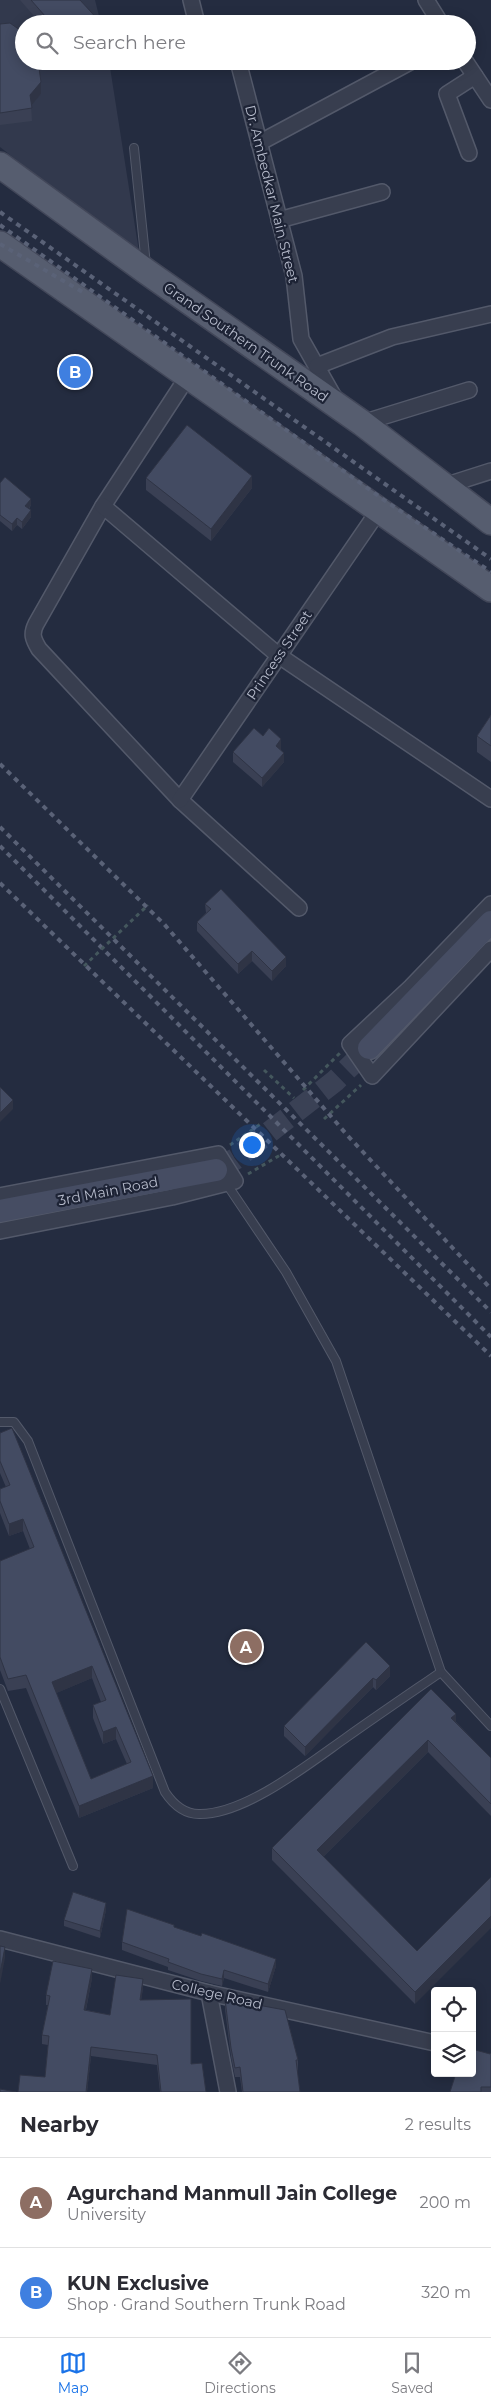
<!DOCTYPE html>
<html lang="en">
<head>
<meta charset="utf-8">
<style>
  :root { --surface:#fff; --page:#f7f7f7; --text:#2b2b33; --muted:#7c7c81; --line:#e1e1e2; --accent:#1a73e8 }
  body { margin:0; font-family:Montserrat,sans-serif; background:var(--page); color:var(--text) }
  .controls { position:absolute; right:15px; bottom:15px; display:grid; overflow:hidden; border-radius:5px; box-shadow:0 2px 12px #0003 }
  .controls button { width:45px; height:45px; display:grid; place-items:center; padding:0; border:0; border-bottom:1px solid var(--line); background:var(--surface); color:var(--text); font:25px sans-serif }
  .you { position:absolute; left:251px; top:1144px; width:18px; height:18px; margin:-12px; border:4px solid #fff; border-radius:50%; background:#1a73e8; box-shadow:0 0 0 8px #1a73e833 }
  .badge { display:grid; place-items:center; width:32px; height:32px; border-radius:50%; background:var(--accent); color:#fff; font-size:16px; font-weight:700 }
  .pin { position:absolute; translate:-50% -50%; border:2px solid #fff; box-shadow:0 1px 5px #0006 }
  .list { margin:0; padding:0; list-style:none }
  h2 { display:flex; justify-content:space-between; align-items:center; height:65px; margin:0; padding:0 20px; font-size:21px }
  h2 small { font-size:16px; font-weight:400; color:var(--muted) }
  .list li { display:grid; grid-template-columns:32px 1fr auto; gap:15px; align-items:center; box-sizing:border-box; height:90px; padding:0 20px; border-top:1px solid var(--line) }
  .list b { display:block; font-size:19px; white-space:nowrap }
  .list p { margin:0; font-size:16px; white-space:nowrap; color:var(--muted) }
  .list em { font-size:16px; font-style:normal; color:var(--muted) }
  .icon { flex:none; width:28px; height:28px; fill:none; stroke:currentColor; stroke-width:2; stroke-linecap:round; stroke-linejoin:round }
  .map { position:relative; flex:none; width:491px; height:2092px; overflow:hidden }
  .search { position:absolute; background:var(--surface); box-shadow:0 2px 12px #0003; left:15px; right:15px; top:15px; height:55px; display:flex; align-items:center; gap:12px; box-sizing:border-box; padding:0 18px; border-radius:28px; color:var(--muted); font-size:19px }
  .sheet { height:245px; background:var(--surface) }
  nav { display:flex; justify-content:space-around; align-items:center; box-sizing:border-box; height:70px; border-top:1px solid var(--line); background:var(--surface); font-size:14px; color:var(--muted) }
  nav a { display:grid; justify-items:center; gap:2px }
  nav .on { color:var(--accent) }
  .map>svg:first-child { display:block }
  .airport { fill:#32394d }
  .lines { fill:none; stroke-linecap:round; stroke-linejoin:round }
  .secondary-tunnel { stroke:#3a4155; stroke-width:22; stroke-dasharray:22 11; stroke-linecap:butt }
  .lane-casing { stroke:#53596a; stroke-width:10 }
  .street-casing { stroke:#53596a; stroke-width:18 }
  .secondary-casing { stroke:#53596a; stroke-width:25 }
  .primary-casing { stroke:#424759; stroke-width:28 }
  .path { stroke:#44575d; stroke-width:3; stroke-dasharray:4 4; stroke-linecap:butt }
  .lane { stroke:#383e4f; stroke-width:8 }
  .street { stroke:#383e4f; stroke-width:15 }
  .secondary { stroke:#464d63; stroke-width:22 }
  .primary { stroke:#565d6f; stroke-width:25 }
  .rail { stroke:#5a6277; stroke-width:4; stroke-dasharray:5 5; stroke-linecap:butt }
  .path-bridge { stroke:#44575d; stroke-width:3; stroke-dasharray:4 4; stroke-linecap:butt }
  .wall { fill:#3a4054; fill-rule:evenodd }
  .shaded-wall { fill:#2f3445 }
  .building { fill:#434b62; stroke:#2f3445; fill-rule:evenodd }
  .labels { text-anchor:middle; stroke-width:4.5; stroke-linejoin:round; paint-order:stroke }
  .street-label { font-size:14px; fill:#b5baca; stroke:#1d2335 }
</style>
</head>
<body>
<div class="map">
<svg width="491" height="2092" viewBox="0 0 491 2092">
  <rect width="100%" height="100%" fill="#242c40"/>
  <path class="airport" d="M0 0H95L101 24H24V61H109L140 258 0 147Z"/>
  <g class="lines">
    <path class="secondary-tunnel" d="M216 1170 235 1159 335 1081 369 1048"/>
    <defs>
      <g id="lane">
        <path d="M134 148 146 265"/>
        <path d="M226 1183 286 1272 336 1361 441 1672 491 1726"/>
        <path d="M0 1422H14L28 1441 165 1792C173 1804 183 1814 199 1814 245 1815 310 1763 347 1737 378 1715 409 1694 441 1672"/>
        <path d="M0 1689 73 1866"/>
      </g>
      <g id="street">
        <path d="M191 0 197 24"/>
        <path d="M426 0 441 24"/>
        <path d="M238 61 294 276 301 339 335 399"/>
        <path d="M465 61 491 100"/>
        <path d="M259 143 412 61"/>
        <path d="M469 153 447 94 475 76"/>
        <path d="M279 220 382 192"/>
        <path d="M317 366 392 337 491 314"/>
        <path d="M188 376 103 506 36 624C31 634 33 639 39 649L180 800 299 908"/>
        <path d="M362 423 469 390"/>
        <path d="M444 486 491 471"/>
        <path d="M103 506 278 655 491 799"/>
        <path d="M180 800 379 510"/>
        <path d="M491 904 411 987 350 1044 372 1076 491 949"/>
        <path d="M0 1196 218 1154 235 1181 172 1197 0 1231"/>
        <path d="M0 1939 209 1993 435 2043"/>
        <path d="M209 1993 228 2092"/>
      </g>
      <g id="secondary">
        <path d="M369 1048 491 922"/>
        <path d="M0 1211 216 1170"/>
      </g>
      <g id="primary">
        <path d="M0 165 147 272 362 423 491 522"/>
        <path d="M0 244 491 589"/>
      </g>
    </defs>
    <use href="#lane" class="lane-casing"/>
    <use href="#street" class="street-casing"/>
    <use href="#secondary" class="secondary-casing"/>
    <use href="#primary" class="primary-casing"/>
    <g class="path">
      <path d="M264 1070 294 1098"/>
      <path d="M303 1090 340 1053"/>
      <path d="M324 1119 361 1085"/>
      <path d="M230 1145 262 1123"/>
      <path d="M248 1174 282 1154"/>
    </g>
    <use href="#lane" class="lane"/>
    <use href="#street" class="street"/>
    <use href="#secondary" class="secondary"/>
    <use href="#primary" class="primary"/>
    <g class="rail">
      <path d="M0 212 491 559"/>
      <path d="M0 225 384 500 491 572"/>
      <path d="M0 244 86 294"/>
      <path d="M0 764 164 924 348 1136 491 1289"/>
      <path d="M0 827 491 1312"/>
      <path d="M0 846 491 1337"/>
      <path d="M0 883 491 1356"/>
    </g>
    <path class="path-bridge" d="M84 966 148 905"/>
  </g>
  <g class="wall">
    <path d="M20 0H80L102 24H41Z"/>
    <path d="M0 24 41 94 31 105 32 121 0 125Z"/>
    <path d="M146 478 252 488 211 541 146 490Z"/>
    <path d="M0 483 31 505 29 509 31 517 22 529 17 525 12 531 0 521Z"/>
    <path d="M491 715V762L477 752V736Z"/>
    <path d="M263 736 281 749V750L284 762 262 787 233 762V752Z"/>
    <path d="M205 904 286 966 272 981 252 961 238 974 197 931V922L206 913Z"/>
    <path d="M0 1433 153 1788 79 1818 26 1688 8 1691 0 1670V1561L30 1549 23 1531 9 1536 0 1513V1489L6 1487 0 1473ZM92 1678 101 1702 93 1705V1718L103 1744 116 1739 127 1764 91 1779 56 1693Z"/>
    <path d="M366 1642 390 1676 376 1690 373 1687 305 1756 284 1736V1726Z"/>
    <path d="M431 1689 456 1722 491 1758V1816L428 1752 323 1857 417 1951 415 2004 272 1860V1848Z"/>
    <path d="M106 1910 100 1938 64 1926V1920Z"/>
    <path d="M174 1928 276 1966 268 1992 224 1978 222 1986 201 1981 168 1970V1967L122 1950V1942Z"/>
    <path d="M92 1978 86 2010 110 2015 143 1988 141 2000 191 2064 206 2092H160L157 2065 91 2056 87 2092H18L45 2077 48 2045 42 2044V2035L48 2005H46V1995Z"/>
    <path d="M225 1999 298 2060V2070H297L300 2092H242L240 2077H235L231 2057 225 2009Z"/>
    <path d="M491 2053V2092H450L490 2054Z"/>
  </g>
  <g class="shaded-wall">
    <path d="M41 82V94L30 107V95Z"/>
    <path d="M252 476V488L211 541V529Z"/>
    <path d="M31 499V505L25 513V506Z"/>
    <path d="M31 510V517L22 529V522Z"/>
    <path d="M17 518V525L12 531V524Z"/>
    <path d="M281 739V749L276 755V746Z"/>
    <path d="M284 753V762L262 787V778Z"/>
    <path d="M252 951V961L238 974V964Z"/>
    <path d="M286 957V966L272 981V971Z"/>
    <path d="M13 1100V1109L0 1122V1113Z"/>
    <path d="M23 1519V1531L9 1536V1524Z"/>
    <path d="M92 1666V1678L52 1695V1682Z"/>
    <path d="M390 1666V1676L376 1690V1680Z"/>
    <path d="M373 1678V1687L305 1756V1747Z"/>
    <path d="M456 1714V1726L451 1718Z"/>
    <path d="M116 1727V1739L103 1744V1732Z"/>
    <path d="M428 1740V1752L317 1863V1850Z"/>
    <path d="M153 1776V1788L79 1818V1806Z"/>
    <path d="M106 1903V1910L100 1938V1931Z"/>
    <path d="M491 1916V1928L415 2004V1992Z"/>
    <path d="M5 1947V1958L0 1984V1973Z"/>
    <path d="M276 1959V1966L268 1992V1984Z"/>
    <path d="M92 1969V1978L84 2019V2010Z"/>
    <path d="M224 1970V1978L222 1986V1979Z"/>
    <path d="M143 1979V1988L140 2009V2000Z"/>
    <path d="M91 2047V2056L87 2092H86Z"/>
  </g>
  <g class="building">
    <path d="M31 0H80L102 24H52Z"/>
    <path d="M10 23 24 33V61H38L41 82 30 95 32 108 0 113V24Z"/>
    <path d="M187 425 252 476 211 529 146 478Z"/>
    <path d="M5 477 31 499 25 506 31 510 22 522 17 518 12 524 0 515V483Z"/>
    <path d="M491 715V746L477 736Z"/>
    <path d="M254 728 263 736 269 728 281 739 276 746 284 753 262 778 233 752Z"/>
    <path d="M221 889 286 957 272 971 252 951 238 964 197 922 211 909 205 904Z"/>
    <path d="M0 1087 13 1100 0 1113Z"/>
    <path d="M12 1428 153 1776 79 1806 26 1675 8 1679 0 1657V1561L34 1547 23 1519 9 1524 0 1501V1489L10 1485 0 1461V1433ZM92 1666 106 1700 93 1705 103 1732 116 1727 131 1762 91 1779 52 1682Z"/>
    <path d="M366 1642 390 1666 376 1680 373 1678 305 1747 284 1726Z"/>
    <path d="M431 1689 456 1714 451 1718 491 1758V1804L428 1740 317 1850 417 1951 491 1877V1916L415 1992 272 1848Z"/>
    <path d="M73 1892 106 1903 100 1931 64 1920Z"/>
    <path d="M127 1909 174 1925V1927L201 1936 202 1933 276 1959 268 1984 224 1970 222 1979 201 1974 168 1962 169 1959 122 1942Z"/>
    <path d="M0 1946 5 1947 0 1973Z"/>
    <path d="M53 1961 92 1969 84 2010 110 2015 116 1975 143 1979 140 2000 191 1999V2064L202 2063 206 2092H161L157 2055 91 2047 86 2092H18L20 2075 45 2077 49 2036 42 2035 50 1996 46 1995Z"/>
    <path d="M225 1999 285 2010 298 2060H296L300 2092H243L240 2067 235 2068 231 2048Z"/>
    <path d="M472 2049 490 2054 491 2053V2087H481V2092H450L456 2073H472Z"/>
    <path d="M0 2089 16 2092H0Z"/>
  </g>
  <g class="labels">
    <g class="street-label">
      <text transform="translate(272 194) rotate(76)" y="5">Dr. Ambedkar Main Street</text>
      <text transform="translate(246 342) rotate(35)" y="5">Grand Southern Trunk Road</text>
      <text transform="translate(279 655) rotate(-56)" y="5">Princess Street</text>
      <text transform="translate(108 1191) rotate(-11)" y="5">3rd Main Road</text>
      <text transform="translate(217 1994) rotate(13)" y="5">College Road</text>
    </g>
  </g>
</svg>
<div class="controls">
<button><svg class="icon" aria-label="locate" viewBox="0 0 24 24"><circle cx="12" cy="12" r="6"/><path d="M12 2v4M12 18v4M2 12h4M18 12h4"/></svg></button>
<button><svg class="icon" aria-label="layers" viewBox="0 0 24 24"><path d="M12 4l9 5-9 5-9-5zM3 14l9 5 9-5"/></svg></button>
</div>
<div class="you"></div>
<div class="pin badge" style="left:246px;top:1647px;background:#8d6e63">A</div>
<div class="pin badge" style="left:75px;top:372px;background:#3f7fe0">B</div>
<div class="search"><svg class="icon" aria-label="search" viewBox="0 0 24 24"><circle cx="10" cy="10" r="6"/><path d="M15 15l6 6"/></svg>Search here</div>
</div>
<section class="sheet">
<h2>Nearby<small>2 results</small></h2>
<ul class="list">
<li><span class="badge" style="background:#8d6e63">A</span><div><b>Agurchand Manmull Jain College</b><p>University</p></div><em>200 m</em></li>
<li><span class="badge" style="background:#3f7fe0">B</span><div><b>KUN Exclusive</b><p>Shop · Grand Southern Trunk Road</p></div><em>320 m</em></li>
</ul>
</section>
<nav>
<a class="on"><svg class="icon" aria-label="map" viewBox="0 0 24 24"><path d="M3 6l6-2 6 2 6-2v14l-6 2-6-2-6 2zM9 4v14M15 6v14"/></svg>Map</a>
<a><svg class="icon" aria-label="directions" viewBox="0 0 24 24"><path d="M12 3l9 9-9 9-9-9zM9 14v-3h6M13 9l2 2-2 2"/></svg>Directions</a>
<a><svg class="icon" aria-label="saved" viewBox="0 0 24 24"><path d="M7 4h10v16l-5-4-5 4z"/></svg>Saved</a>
</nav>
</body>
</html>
